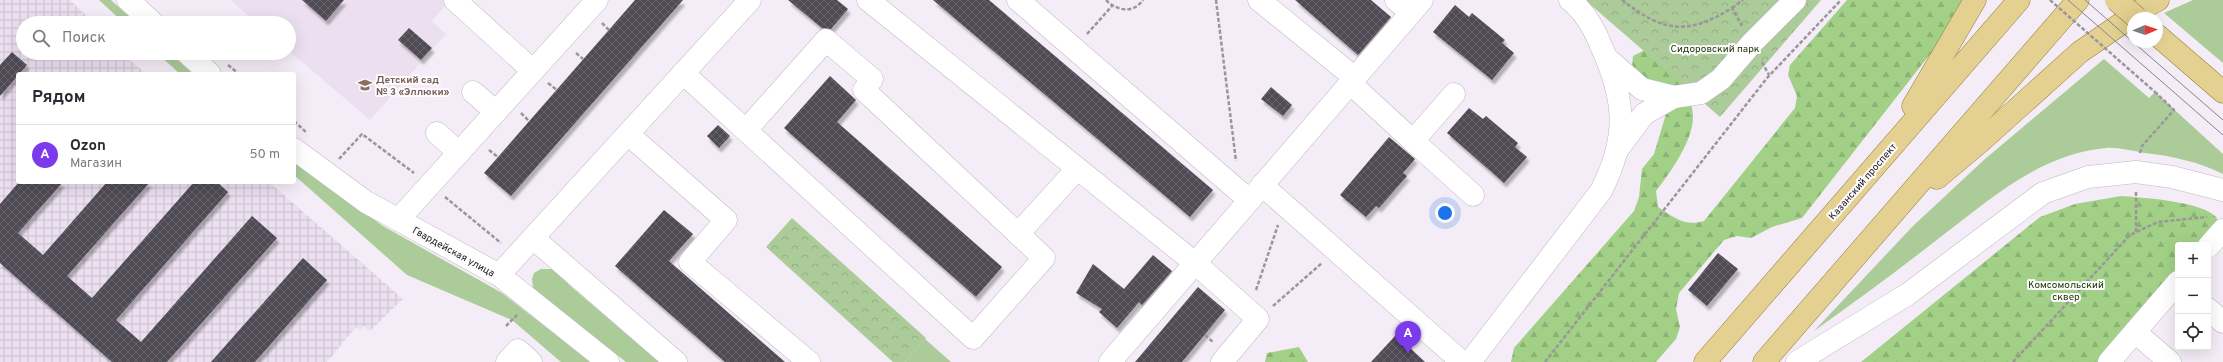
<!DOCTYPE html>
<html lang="ru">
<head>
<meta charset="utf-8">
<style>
  :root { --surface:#fff; --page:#f7f7f7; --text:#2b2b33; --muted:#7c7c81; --line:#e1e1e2; --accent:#7c3aed }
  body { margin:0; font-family:Overpass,sans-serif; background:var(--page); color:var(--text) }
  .controls { position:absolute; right:12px; bottom:12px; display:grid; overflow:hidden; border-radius:4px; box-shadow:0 4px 16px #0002 }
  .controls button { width:36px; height:36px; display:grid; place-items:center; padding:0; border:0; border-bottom:1px solid var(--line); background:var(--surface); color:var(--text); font:20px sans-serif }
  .compass { position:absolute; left:2127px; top:12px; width:36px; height:36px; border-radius:50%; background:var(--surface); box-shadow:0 4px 16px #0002; rotate:88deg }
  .you { position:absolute; left:1445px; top:213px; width:14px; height:14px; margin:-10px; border:3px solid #fff; border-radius:50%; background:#1a73e8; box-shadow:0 0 0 6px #1a73e833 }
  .badge { display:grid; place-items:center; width:26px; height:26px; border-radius:50%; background:var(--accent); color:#fff; font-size:13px; font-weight:700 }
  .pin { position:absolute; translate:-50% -33px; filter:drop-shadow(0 1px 2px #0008) }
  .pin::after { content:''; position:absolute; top:21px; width:14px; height:12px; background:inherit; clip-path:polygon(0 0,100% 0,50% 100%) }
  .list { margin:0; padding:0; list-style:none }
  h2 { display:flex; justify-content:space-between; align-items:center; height:52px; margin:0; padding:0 16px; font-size:17px }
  h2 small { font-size:13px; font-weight:400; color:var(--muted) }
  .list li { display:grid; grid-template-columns:26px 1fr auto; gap:12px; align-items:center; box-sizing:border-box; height:60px; padding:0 16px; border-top:1px solid var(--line) }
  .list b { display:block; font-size:15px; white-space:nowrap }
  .list p { margin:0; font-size:13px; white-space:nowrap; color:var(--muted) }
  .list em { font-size:13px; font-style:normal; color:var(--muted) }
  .icon { flex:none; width:22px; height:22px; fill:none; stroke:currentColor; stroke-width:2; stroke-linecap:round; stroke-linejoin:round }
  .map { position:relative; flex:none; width:2223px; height:362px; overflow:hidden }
  .search { position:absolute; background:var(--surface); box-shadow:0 4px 16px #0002; left:16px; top:16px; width:280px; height:44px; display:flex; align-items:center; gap:10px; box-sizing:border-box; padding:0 14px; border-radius:22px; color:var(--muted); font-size:15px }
  .panel { position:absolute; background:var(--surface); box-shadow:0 4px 16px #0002; left:16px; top:72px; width:280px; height:112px; border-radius:4px }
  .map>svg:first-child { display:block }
  .industrial { fill:url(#industrial-grid) }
  .built { fill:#ece0f0 }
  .grass { fill:#abcb99 }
  .forest { fill:url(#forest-firs) }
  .park { fill:url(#park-crowns) }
  .building { fill:url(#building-cross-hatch); filter:url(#shadow) }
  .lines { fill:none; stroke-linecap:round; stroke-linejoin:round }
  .minor-casing { stroke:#c0b9c2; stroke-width:23 }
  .major-casing { stroke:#95803c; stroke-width:23 }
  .path { stroke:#9b959c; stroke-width:2.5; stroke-dasharray:4 2; stroke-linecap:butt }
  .minor { stroke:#fff; stroke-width:22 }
  .major { stroke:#e4d192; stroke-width:22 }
  .tram { stroke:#8a848b; stroke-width:1 }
  .major-bridge-casing { stroke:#95803c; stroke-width:23; stroke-linecap:butt }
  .path-bridge { stroke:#9b959c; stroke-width:2.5; stroke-dasharray:4 2; stroke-linecap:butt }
  .major-bridge { stroke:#e4d192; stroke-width:22 }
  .labels { text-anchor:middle; stroke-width:4; stroke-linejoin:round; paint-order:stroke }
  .park-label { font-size:10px; fill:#183500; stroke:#fefcfe }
  .education-label { font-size:10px; font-weight:bold; fill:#785e54; stroke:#fefcfe; text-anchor:start }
  .street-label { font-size:10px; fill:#232024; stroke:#fefcfe }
</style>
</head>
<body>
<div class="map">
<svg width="2223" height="362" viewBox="0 0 2223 362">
  <defs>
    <pattern id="industrial-grid" width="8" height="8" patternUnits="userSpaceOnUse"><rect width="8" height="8" fill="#ece0f0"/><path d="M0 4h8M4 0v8" fill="none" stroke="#cac0ce"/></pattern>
    <pattern id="forest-firs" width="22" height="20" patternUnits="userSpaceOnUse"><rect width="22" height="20" fill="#a1d086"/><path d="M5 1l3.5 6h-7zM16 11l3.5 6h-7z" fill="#8ab274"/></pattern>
    <pattern id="park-crowns" width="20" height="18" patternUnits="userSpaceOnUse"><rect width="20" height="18" fill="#abcb99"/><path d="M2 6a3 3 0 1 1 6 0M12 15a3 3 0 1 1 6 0" fill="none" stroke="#93ae84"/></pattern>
    <pattern id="building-cross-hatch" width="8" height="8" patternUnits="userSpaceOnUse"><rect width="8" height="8" fill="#504b54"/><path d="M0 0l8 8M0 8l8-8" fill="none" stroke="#666269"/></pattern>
    <filter id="shadow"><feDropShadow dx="2.5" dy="4.5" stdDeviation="1" flood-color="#0004"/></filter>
  </defs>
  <rect width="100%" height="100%" fill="#f4ecf6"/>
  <path class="industrial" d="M0 0H70L94 23H23V53H122L146 74H18V182H269L403 299 370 331 364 326 360 330 356 327 327 362H0Z"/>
  <path class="built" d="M230 0H450L432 21 446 34 370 120 289 51V23H257Z"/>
  <g class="grass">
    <path d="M99 0H111L134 21 132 23H124Z"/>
    <path d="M2193 0H2223V63L2164 13Z"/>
    <path d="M157 53H170L193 74H180Z"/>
    <path d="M2104 59 2149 98 2155 92 2223 154V174C2199 162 2172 156 2145 153 2132 151 2118 147 2106 148 2039 154 1989 200 1938 239 1897 271 1856 301 1814 331L1913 226 1985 159Z"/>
    <path d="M294 162 383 226 502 293 591 362H561L512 320 407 275 294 175Z"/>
    <path d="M541 269H559L568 276V284L659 362H626L533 288 532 279 534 273Z"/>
    <path d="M925 339 951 362H905Z"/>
  </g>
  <g class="forest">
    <path d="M1847 0H1967L1963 12 1802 218 1772 227 1751 238 1737 236 1724 240 1679 293 1676 309 1680 327 1676 339 1656 362H1511L1514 348 1634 211 1639 197 1642 169 1654 154 1666 114 1632 68 1633 56 1647 49 1682 72C1685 86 1693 103 1693 117 1693 141 1670 173 1656 191L1658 207C1673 217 1685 227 1704 221L1795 108 1797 96 1788 75 1790 65Z"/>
    <path d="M2121 196C2144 198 2203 201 2217 218L2216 227 2200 245H2178V270L2099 362H1861L2040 217 2075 204Z"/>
    <path d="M1299 347 1308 362H1265L1267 353Z"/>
  </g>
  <g class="park">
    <path d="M1585 0H1821L1720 117Z"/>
    <path d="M792 218 926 338 905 362H893L766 247Z"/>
  </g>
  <g class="building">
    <path d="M302 0H344L326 21Z"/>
    <path d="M635 0H683L511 196 484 173Z"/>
    <path d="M788 0H837L848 9 831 29 822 28Z"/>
    <path d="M933 0H989L1213 190 1190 217Z"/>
    <path d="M1295 0H1371L1391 17 1358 55Z"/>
    <path d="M1455 5 1469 17 1472 13 1505 40 1502 43 1514 53 1492 80 1433 32Z"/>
    <path d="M409 28 432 48 421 60 398 40Z"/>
    <path d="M12 52 27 65 0 96V65Z"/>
    <path d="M830 76 856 100 837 122 1002 267 976 297 784 128Z"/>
    <path d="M1271 87 1292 105 1283 116 1261 99Z"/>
    <path d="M1469 108 1483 119 1486 116 1518 143 1515 147 1527 157 1504 183 1447 133Z"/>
    <path d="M718 125 730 136 719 148 707 136Z"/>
    <path d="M1389 137 1415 159 1403 173 1407 176 1379 208 1376 206 1366 217 1340 195Z"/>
    <path d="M19 182H63L18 233 43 255 107 182H150L67 276 92 298 194 182H217L228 192 116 320 141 342 252 216 277 238 167 362H112L0 263V204Z"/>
    <path d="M664 210 693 234 669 261 785 362H725L615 266Z"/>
    <path d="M1718 253 1738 269 1707 306 1688 290Z"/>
    <path d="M1153 255 1172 271 1142 305 1139 302 1117 328 1099 312 1102 309 1076 293 1093 264 1124 289Z"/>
    <path d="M303 258 327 280 255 362H211Z"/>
    <path d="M1198 287 1225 310 1182 362H1135Z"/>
    <path d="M1396 335 1425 362H1371Z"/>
  </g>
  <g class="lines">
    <defs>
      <g id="minor">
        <path d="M128 0 153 23"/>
        <path d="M455 0 533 71"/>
        <path d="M868 0 1195 263 1258 319 1222 362"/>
        <path d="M1018 0 1249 200"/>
        <path d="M1259 0 1355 78"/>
        <path d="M1396 0 1411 13"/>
        <path d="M187 53 210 74"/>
        <path d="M1610 61 1642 89 1674 97"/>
        <path d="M683 73 973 338 1044 258 864 90 872 79 826 40 746 130"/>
        <path d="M1350 83 1413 141 1454 94"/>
        <path d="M473 92 496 112"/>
        <path d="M437 133 459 153"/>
        <path d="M628 134 726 220 690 262 809 362"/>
        <path d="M1413 141 1473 195"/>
        <path d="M294 149 366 202 499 275 608 362"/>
        <path d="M1618 149 1644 114 1674 97 1701 93 1721 79 1752 43 1795 0"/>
        <path d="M1262 185 1462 362"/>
        <path d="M398 220 597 0"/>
        <path d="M1018 234 1077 169"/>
        <path d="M533 238 676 362"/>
        <path d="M2208 247 2223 230"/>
        <path d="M499 275 750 0"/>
        <path d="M2208 309 2223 322"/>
        <path d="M2135 332 2170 362"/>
        <path d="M507 362 518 350 531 362"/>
        <path d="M1110 362 1422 0"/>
        <path d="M1470 362 1601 191C1628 138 1626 101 1602 48 1595 30 1585 12 1570 0"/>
        <path d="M1797 362 1908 294 2043 193 2088 177 2136 172 2172 177 2223 190"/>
        <path d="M2109 362 2178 282"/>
      </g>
      <g id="major">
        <path d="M2157 35 2223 92"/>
        <path d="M1913 106 1975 0"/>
        <path d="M1937 178 1980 142 2080 52 2147 6 2158 0"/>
        <path d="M1705 362 2019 0"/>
        <path d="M1764 362 2078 0"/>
      </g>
    </defs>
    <use href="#minor" class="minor-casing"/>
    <use href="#major" class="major-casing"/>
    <g class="path">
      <path d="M1106 0C1117 11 1133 14 1143 0"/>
      <path d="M1216 0 1236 161"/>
      <path d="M1622 0C1663 32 1687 36 1732 8L1742 26"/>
      <path d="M1732 8 1743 0"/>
      <path d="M173 17 179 23"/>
      <path d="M602 23 609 30"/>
      <path d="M1087 34 1112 6"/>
      <path d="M576 53 583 59"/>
      <path d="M1762 62 1769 75"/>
      <path d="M228 65 239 74"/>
      <path d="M548 83 557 90"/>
      <path d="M521 113 529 121"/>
      <path d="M294 121 306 132"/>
      <path d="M489 150 498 157"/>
      <path d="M2140 153 2142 146 2174 110 2155 92"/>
      <path d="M339 159 362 134 414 173"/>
      <path d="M2136 192V232"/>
      <path d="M445 197 501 243"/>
      <path d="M1256 290 1278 225"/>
      <path d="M1273 306 1322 263"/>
      <path d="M506 326 517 315"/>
      <path d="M1205 335 1213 342"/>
      <path d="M1545 362 1767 78 1841 0"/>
      <path d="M2013 362 2130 235 2158 222 2207 217"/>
    </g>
    <use href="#minor" class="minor"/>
    <use href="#major" class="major"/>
    <g class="tram">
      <path d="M2068 0 2223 135"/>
      <path d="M2085 0 2133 42"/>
      <path d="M2133 42 2223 120"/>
    </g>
    <defs>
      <path id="major-bridge" d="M2116 0 2137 18"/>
    </defs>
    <use href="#major-bridge" class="major-bridge-casing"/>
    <path class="path-bridge" d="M2050 0 2155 92"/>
    <use href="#major-bridge" class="major-bridge"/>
  </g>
  <defs>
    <symbol id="school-bare" viewBox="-9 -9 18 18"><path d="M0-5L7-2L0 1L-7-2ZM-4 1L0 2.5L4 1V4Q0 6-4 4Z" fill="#8d6e63" stroke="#fefcfe" stroke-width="2.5" paint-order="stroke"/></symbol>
  </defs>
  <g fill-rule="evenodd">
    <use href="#school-bare" x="355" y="75" width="20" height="20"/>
  </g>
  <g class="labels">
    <g class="park-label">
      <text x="1715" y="52">Сидоровский парк</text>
      <text x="2066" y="288">Комсомольский<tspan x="2066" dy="12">сквер</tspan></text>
    </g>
    <g class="education-label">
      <text x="376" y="83">Детский сад<tspan x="376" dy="12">№ 3 «Эллюки»</tspan></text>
    </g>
    <g class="street-label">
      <text transform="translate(1862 181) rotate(-49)" y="4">Казанский проспект</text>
      <text transform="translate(454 251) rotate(29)" y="4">Гвардейская улица</text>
    </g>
  </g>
</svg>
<div class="controls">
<button>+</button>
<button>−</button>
<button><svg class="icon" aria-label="locate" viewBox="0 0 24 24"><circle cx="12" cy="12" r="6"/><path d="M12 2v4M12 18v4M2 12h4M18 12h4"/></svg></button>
</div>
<svg class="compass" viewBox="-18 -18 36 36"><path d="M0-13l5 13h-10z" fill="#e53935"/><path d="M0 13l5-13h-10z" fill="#7c7c81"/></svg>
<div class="you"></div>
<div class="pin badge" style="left:1408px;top:354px">A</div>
<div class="search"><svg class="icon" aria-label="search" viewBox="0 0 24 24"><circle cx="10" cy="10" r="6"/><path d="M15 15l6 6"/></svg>Поиск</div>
<section class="panel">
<h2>Рядом<small></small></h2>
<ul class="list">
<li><span class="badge">A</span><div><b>Ozon</b><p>Магазин</p></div><em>50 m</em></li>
</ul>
</section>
</div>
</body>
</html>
